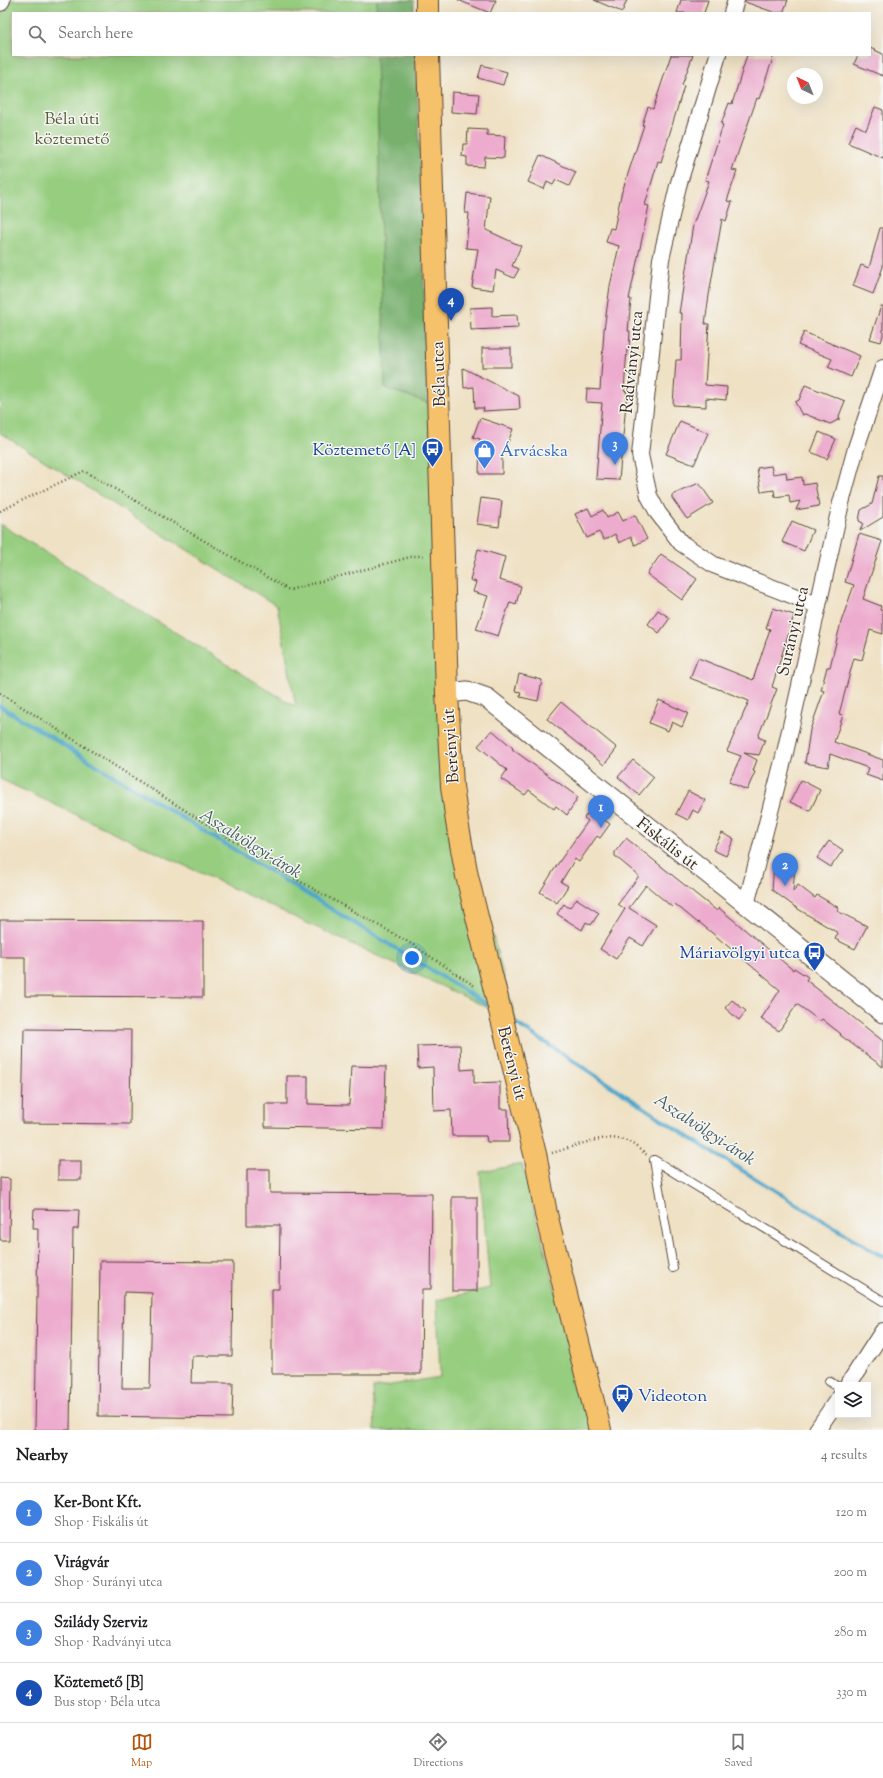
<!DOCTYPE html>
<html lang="en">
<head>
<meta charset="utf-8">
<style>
  :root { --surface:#fff; --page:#f6f6f6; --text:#202124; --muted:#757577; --line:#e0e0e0; --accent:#b45309 }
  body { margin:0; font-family:"Sorts Mill Goudy",serif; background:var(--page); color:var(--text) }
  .controls { position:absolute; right:12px; bottom:12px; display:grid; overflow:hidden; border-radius:0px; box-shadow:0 4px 16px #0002 }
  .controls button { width:36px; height:36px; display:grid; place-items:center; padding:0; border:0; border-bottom:1px solid var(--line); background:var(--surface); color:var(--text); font:20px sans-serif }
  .compass { position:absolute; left:787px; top:68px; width:36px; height:36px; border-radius:50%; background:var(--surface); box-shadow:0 4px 16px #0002; rotate:317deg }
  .you { position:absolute; left:412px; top:958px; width:14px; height:14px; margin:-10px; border:3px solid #fff; border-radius:50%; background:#1a73e8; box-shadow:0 0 0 6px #1a73e833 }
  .badge { display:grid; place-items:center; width:26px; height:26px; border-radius:50%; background:var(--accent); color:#fff; font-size:13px; font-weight:700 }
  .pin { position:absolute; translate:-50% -33px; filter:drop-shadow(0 1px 2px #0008) }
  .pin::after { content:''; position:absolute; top:21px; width:14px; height:12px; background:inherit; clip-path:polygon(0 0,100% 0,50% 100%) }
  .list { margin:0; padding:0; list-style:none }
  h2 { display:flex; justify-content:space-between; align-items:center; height:52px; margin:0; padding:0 16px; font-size:17px }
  h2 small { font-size:13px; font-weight:400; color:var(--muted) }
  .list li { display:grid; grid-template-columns:26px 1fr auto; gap:12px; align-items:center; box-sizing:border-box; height:60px; padding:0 16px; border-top:1px solid var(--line) }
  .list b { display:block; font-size:15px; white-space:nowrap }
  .list p { margin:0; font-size:13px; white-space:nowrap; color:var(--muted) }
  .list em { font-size:13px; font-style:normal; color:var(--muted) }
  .icon { flex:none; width:22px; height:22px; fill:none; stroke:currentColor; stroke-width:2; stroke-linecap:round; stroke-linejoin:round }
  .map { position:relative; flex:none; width:883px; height:1430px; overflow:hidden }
  .search { position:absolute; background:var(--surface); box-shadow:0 4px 16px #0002; left:12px; right:12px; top:12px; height:44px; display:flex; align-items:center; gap:10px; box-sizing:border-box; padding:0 14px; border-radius:0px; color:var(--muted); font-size:15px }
  .sheet { height:292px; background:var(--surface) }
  nav { display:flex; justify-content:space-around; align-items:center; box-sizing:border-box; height:56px; border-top:1px solid var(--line); background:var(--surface); font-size:11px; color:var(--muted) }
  nav a { display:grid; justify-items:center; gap:2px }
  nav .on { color:var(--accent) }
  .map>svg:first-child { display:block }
  .green { fill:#96cd7f; stroke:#687c4e }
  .forest { fill:#78b06e; stroke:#5a6d46 }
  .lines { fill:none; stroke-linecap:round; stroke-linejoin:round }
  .stream { stroke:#4ca5ca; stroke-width:4 }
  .building { fill:#edabce; fill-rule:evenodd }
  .service-casing { stroke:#564537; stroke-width:10 }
  .minor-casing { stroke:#564537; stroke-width:18 }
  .tertiary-casing { stroke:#564537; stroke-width:21 }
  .primary-casing { stroke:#564537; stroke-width:24 }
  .path { stroke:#564537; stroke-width:2.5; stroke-dasharray:1 3; stroke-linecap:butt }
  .service { stroke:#fff; stroke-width:8 }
  .minor { stroke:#fff; stroke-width:16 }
  .tertiary { stroke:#fff; stroke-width:19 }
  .primary { stroke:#f5c16b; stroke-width:22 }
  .labels { text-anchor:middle; stroke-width:3; stroke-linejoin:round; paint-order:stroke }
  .park-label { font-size:17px; fill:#565b3b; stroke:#f6f6f2 }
  .street-label { font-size:17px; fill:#3b2a1e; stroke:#f6f6f2 }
  .transit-label { font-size:17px; fill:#164399; stroke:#f6f6f2; text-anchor:end }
  .shop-label { font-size:17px; fill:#366cbe; stroke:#f6f6f2; text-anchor:start }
  .water-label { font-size:18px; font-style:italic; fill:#425b63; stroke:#f6f6f2 }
</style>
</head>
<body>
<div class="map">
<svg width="883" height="1430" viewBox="0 0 883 1430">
  <rect width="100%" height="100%" fill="#f6f6f2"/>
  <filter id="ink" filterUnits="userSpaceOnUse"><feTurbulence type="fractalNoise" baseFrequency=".025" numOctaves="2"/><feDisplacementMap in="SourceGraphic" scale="8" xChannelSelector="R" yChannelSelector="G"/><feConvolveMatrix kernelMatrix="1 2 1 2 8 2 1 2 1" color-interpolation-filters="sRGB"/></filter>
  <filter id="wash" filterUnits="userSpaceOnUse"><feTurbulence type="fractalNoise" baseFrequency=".012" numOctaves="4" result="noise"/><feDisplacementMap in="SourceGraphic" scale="16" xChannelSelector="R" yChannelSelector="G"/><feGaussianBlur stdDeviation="0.9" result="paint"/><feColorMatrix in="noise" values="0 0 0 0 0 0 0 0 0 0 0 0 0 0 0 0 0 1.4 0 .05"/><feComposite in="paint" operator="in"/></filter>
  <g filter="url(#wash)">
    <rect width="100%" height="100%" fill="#efe1c4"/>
    <g class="green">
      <path d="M0 0H377L376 13H13V55H376L385 388 428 403 453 789 516 1021 0 779V524L296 707 277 606 0 433Z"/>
      <path d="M522 1164 593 1430H375L373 1388 440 1377 437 1300 490 1288 480 1172Z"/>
    </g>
    <g class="forest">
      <path d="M377 0H414V13H376Z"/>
      <path d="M376 55H416L428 403 385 388Z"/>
    </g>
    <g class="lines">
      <g class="stream">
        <path d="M0 706 488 1005"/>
        <path d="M514 1022 701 1145 883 1257"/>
      </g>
    </g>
    <g id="blocks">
      <g class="building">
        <path d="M458 0H496L490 13Z"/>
        <path d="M594 0H627L622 12Z"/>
        <path d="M681 0H708L704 13H677Z"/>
        <path d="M745 0H788L783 13H776L745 2Z"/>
        <path d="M870 48 883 54V76L854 64 858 55H870Z"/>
        <path d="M671 55H693L682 85 684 86 661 162 658 161 645 205 649 206 629 299H631L628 331H630L629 349H627L624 391 627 392 619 480 596 479 602 403 586 402 587 389 600 390 604 330 610 286 619 246 606 242 610 228 614 229 621 195 644 125H642L648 107 653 109Z"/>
        <path d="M747 55H774L759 99 757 98 732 170 737 171 727 201 732 202 726 221 722 219 709 295 705 324H709L705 385 727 387 726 400 706 398V407L673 405 676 360H681L682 313H679L693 225 709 181 705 180 723 125 721 124 729 103 732 104Z"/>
        <path d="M482 65 507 72 503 85 478 78Z"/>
        <path d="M452 92 479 94 477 114 451 112Z"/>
        <path d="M875 107 883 110V158L848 143 856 125 866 130Z"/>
        <path d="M468 129 487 130V135L505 136 504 158 485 157 484 167 467 166V157L462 156 463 144H467Z"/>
        <path d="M540 155 576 172 569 186 556 180 553 185 547 182 544 189 528 182Z"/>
        <path d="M467 193 490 196 486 230 521 246 512 266 519 269 514 278 496 270 493 290 472 287 478 249 466 248 469 213H465Z"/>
        <path d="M880 228H883V267L873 294 853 286 861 265 869 268Z"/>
        <path d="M881 306H883V335L881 342 870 339Z"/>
        <path d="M492 307V316L517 315 518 328 471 330 470 308Z"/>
        <path d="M804 332 860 356 851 377 828 367 832 359 798 345Z"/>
        <rect x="482" y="348" width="29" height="19"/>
        <path d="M463 368 519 396 520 409 483 411 484 408H475L474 387 464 388Z"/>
        <path d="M805 385 845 401 839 416 840 419 830 424 805 414 802 415 795 402 799 400Z"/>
        <path d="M480 418 513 429 502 458V474H479L480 439 473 437Z"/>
        <path d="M680 421 708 433 694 465 666 454Z"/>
        <path d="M819 432 836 439 827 459 811 452Z"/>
        <path d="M771 466 773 474 786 472 787 479 802 477 803 485 815 483 819 506 796 510 800 501 790 503 789 495 775 497 774 490 761 492 757 468Z"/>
        <path d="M879 476H883V517L860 531 863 523 859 521 861 510 872 504Z"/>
        <path d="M699 483 713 503 687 519 672 498V495Z"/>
        <path d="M481 498 502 501 499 527 477 524Z"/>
        <path d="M588 508 592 516 603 510 607 518 618 512 623 521 635 515 647 539 635 545 631 537 619 543 615 534 604 540 599 532 587 538 575 514Z"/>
        <path d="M792 521 813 530 804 551 782 542Z"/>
        <path d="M859 534 882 541 863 599 881 606 880 610 883 611V634L870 630 862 660 854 658 839 714 843 715 834 742 883 760V781L866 775 868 768 830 754 828 767 805 763 810 730 824 691 821 690 827 667H830L841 622 854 585 845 582Z"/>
        <path d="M478 549 505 557 499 580 521 586 516 604 510 602 498 636 476 629 488 596 473 592 476 582 470 580Z"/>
        <path d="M661 554 697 579 682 600 647 574Z"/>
        <path d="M773 608 794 615 772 687 777 689 758 737 765 740 759 755 744 753 757 760 753 771 755 772 747 790 729 782 741 756 727 751 749 701 690 678 698 658 753 680 770 629 766 628Z"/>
        <path d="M658 610 670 618 659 633 648 624Z"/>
        <path d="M519 674 542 680 538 701 520 697 521 692 515 691Z"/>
        <path d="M659 700 688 713 682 727 672 722 668 731 649 723Z"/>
        <path d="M561 702 617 748 604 765 547 719Z"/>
        <path d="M492 730 513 748 512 749 578 797 567 815 556 806 554 809 529 790 525 795 501 779 507 770 478 746Z"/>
        <path d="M633 760 654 777 639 795 618 777Z"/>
        <path d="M801 780 820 790 810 811 790 802Z"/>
        <path d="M688 791 705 800 698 813 693 810 688 820 676 814Z"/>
        <path d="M590 810 610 824 600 838 597 836 579 862 575 859 561 882 568 886 557 903 540 892 559 862 588 821 584 818Z"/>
        <path d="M722 833 734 839 726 856 713 850Z"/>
        <path d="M626 838 717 911 719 908 793 970 794 968 808 977 806 980 883 1041V1067L840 1035 841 1034 822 1019 820 1021 797 1004 779 1031 761 1019 780 990 699 922 698 923 675 904 672 907 646 885 629 908 656 925 643 946 630 938 616 959 600 949 625 909 618 904 639 876 615 856V852Z"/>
        <path d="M829 841 843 850 831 867 817 858Z"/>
        <path d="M774 864 795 865 793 892 798 885 815 898 817 895 839 908 837 911 867 926 855 949 835 939 838 933 798 909 772 890Z"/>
        <path d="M577 899 599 913 591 925 586 922 582 930 557 914 564 904 569 908Z"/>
        <path d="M0 920 203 921V997L25 996V957H0Z"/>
        <path d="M732 1000 746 1011 739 1020 725 1008Z"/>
        <path d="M24 1029 131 1030 130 1124 22 1123Z"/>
        <path d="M460 1045 461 1070 474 1069V1083L500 1082V1109H508L509 1142H487L486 1136H452L451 1110 434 1111 433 1067 418 1068 417 1046Z"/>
        <path d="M351 1066 386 1067 384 1129 265 1127V1104H287V1076H308V1104L349 1105Z"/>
        <rect x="58" y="1161" width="23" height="19"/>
        <path d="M247 1169H270V1193L432 1194 431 1289H422L421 1374H272V1289H279L280 1225H247Z"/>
        <path d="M0 1178 10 1179 9 1240H0Z"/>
        <rect x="452" y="1197" width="25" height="94"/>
        <path d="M34 1209 79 1210 78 1229H73L70 1430H35L38 1228H33Z"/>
        <path d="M100 1261 233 1262 232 1356H192L191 1383H233L232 1418 98 1416ZM124 1292 152 1293 150 1388H122Z"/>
      </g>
    </g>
  </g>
  <g filter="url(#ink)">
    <use href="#blocks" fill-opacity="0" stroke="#564537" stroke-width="1"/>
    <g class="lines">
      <defs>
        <g id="service">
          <path d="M673 1268 654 1160 883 1301"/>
          <path d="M829 1381 838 1387"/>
        </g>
        <g id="minor">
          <path d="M0 3 2 0"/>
          <path d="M732 13 736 0"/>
          <path d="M718 55 678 186 661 259 640 455 649 496 658 513 681 543 714 565 817 605"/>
          <path d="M746 905 784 757 841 503 856 448 883 368"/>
          <path d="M848 1385 883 1331"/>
          <path d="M817 1430 838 1399"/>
        </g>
        <path id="tertiary" d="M447 693 467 691 487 698 883 1013"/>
        <g id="primary">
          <path d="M427 13V0"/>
          <path d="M428 55 447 693 452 786 457 822 467 876 536 1158 546 1214 600 1430"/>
        </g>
      </defs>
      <use href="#service" class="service-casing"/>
      <use href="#minor" class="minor-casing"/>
      <use href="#tertiary" class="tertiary-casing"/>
      <use href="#primary" class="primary-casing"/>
      <g class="path">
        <path d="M0 511 84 471 289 590 414 556H426"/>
        <path d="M0 693 276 868 410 943 476 987"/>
        <path d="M552 1153C576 1147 605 1131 629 1142 635 1145 641 1151 647 1155"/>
      </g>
      <use href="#service" class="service"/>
      <use href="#minor" class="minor"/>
      <use href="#tertiary" class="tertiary"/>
      <use href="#primary" class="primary"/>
    </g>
  </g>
  <defs>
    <symbol id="bus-pin" viewBox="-11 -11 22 30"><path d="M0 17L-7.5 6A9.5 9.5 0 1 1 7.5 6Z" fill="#1a4fb4" stroke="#f6f6f2"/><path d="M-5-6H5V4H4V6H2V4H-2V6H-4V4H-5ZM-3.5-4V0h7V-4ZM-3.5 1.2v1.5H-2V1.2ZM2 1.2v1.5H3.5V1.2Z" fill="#fff"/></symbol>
    <symbol id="shop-pin" viewBox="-11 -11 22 30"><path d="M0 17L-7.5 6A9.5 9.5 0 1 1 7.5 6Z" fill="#3f7fe0" stroke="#f6f6f2"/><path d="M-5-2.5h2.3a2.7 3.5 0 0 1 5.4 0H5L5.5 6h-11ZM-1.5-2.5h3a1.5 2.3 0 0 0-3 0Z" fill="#fff"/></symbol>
  </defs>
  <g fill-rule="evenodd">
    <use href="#bus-pin" x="420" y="436" width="25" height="34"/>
    <use href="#shop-pin" x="472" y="438" width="25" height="34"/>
    <use href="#bus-pin" x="802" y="940" width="25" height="34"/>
    <use href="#bus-pin" x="610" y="1382" width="25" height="34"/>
  </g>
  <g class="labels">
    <g class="park-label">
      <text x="72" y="124">Béla úti<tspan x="72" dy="20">köztemető</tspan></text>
    </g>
    <g class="street-label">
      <text transform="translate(631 362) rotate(-84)" y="6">Radványi utca</text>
      <text transform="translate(438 374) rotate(-92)" y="6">Béla utca</text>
      <text transform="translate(792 631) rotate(-77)" y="6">Surányi utca</text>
      <text transform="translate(450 746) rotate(-94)" y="6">Berényi út</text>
      <text transform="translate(668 843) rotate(38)" y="6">Fiskális út</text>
      <text transform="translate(513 1063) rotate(76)" y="6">Berényi út</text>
    </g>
    <g class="transit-label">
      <text x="416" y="455">Köztemető [A]</text>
      <text x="800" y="958">Máriavölgyi utca</text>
      <text x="638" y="1401" text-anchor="start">Videoton</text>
    </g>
    <g class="shop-label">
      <text x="500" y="456">Árvácska</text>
    </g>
    <g class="water-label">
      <text transform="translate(251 843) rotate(32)" y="6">Aszalvölgyi-árok</text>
      <text transform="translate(705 1129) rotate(33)" y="6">Aszalvölgyi-árok</text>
    </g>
  </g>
</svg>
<div class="controls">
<button><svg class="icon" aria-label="layers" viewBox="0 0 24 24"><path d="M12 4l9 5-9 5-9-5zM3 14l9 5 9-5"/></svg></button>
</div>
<svg class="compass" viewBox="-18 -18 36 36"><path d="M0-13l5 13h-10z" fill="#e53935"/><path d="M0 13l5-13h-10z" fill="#757577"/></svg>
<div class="you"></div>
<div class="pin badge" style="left:601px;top:828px;background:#3f7fe0">1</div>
<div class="pin badge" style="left:785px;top:886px;background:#3f7fe0">2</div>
<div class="pin badge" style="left:615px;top:465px;background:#3f7fe0">3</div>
<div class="pin badge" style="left:451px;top:321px;background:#1a4fb4">4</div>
<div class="search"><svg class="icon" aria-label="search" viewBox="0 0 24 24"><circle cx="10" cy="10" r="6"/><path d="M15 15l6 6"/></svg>Search here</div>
</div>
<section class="sheet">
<h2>Nearby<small>4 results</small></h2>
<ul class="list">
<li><span class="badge" style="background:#3f7fe0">1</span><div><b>Ker-Bont Kft.</b><p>Shop · Fiskális út</p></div><em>120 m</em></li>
<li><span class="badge" style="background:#3f7fe0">2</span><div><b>Virágvár</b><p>Shop · Surányi utca</p></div><em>200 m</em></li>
<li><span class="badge" style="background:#3f7fe0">3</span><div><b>Szilády Szerviz</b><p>Shop · Radványi utca</p></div><em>280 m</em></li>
<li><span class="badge" style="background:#1a4fb4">4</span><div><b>Köztemető [B]</b><p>Bus stop · Béla utca</p></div><em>330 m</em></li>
</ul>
</section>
<nav>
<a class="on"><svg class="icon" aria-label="map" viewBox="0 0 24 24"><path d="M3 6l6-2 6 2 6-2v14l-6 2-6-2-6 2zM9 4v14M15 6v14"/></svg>Map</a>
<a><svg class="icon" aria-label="directions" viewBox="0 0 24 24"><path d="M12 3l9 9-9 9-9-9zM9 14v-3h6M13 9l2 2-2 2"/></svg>Directions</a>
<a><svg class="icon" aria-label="saved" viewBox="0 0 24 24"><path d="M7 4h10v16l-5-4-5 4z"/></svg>Saved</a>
</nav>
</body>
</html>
